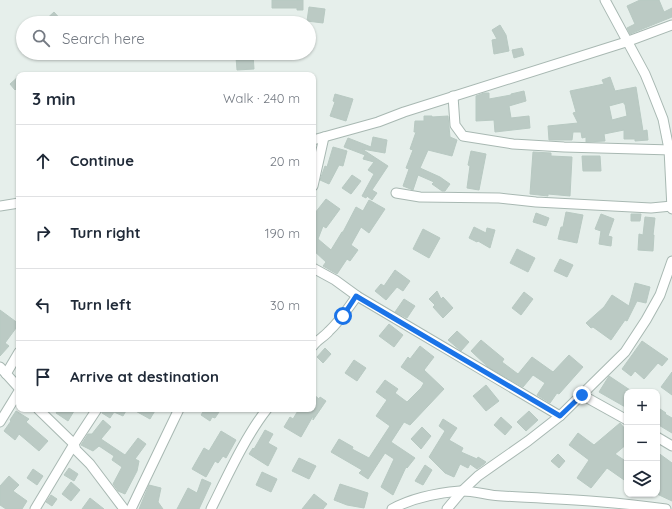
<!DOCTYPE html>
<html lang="en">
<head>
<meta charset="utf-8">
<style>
  :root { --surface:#fff; --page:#f6f6f7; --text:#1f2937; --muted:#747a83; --line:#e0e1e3 }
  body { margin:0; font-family:Quicksand,sans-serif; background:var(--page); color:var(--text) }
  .controls { position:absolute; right:12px; bottom:12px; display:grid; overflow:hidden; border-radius:8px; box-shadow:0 1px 3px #0004 }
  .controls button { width:36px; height:36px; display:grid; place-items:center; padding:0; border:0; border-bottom:1px solid var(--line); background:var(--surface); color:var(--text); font:20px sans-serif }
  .stop { position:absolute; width:12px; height:12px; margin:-9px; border:3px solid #1a73e8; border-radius:50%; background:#fff }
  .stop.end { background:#1a73e8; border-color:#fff; box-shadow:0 1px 4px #0008 }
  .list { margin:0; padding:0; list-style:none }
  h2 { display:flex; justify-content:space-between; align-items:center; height:52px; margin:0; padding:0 16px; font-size:17px }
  h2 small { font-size:13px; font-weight:400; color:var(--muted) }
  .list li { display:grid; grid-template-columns:26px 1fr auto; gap:12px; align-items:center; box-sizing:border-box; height:72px; padding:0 16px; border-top:1px solid var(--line) }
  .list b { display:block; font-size:15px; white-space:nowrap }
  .list em { font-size:13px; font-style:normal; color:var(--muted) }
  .icon { flex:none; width:22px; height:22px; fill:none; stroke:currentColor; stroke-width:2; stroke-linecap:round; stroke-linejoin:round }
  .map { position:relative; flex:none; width:672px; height:509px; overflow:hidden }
  .search { position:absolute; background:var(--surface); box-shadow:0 1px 3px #0004; left:16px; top:16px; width:300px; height:44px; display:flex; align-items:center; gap:10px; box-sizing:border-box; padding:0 14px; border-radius:22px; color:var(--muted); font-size:15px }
  .panel { position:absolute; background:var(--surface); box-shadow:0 1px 3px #0004; left:16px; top:72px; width:300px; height:340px; border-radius:8px }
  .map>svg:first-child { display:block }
  .building { fill:#bbcac4; stroke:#b8c9c2; fill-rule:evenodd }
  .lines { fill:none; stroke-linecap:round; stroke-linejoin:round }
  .minor-casing { stroke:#a8b8b2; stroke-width:11 }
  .minor { stroke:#fff; stroke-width:9 }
  .route { stroke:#1a73e8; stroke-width:5 }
</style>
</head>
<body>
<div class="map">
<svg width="672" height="509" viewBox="0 0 672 509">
  <rect width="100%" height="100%" fill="#e6efeb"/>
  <g class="building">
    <path d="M272 0H303V10H297V8H272Z"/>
    <path d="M640 0H659L664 12 672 8V17L630 34 627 28 635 24 627 6Z"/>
    <path d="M309 7 325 9 323 23 307 21Z"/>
    <path d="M54 12 64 23H42Z"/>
    <path d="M500 25 506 35 509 51 494 54 492 40 497 39 492 30Z"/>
    <path d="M522 48 524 55 514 58 512 50Z"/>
    <path d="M253 55 254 69 237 70 236 57Z"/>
    <path d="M19 76V86L15 90 10 84Z"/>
    <path d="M610 77 615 91 636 87 643 131 647 130 648 140 635 141V139H624V130L604 134 605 141 586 142V137L582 138 581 132H573L572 140H549L548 126 578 123 573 113 576 112 570 91 604 84 602 80ZM624 102V104H625L627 116 612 120 609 106Z"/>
    <path d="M524 91 526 101 509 106 511 118 529 116 530 128 495 132 494 120 476 121V96L484 93H489V99L511 95V94Z"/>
    <path d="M335 94 353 99 346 121 330 116 335 102 333 101Z"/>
    <path d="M424 116H432V117L448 116 450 137 457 140 452 156 428 150 420 168 440 177 450 184 445 191H442L432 184 434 182 418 175 413 190 403 186 409 169 406 168 413 150 410 149 416 132H414L415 121H424Z"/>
    <path d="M373 137 387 140 385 153 362 149 388 166 372 190 377 193 372 200 367 196 366 198 362 196 374 174 368 170 374 162 363 159 365 155 344 147 348 138 371 147Z"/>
    <path d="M333 147 347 151 343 166 339 165 329 184 320 180 325 166 327 167Z"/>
    <path d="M471 151 486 154 479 190 467 188 470 166 468 165Z"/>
    <path d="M533 152 551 153V156L572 157 570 196 548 194V196L530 194Z"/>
    <path d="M582 156H600L601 171H583Z"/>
    <path d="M352 175 361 181 351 194 342 188Z"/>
    <path d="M326 199 340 209 326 228 323 226 318 239 331 250 342 232H343L356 207 363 211 369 200 385 209 369 233 361 227 351 245 358 250 350 261 347 259 337 274 323 266 326 262 313 250V212L315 213Z"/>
    <path d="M566 212 583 215 577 243 558 239 561 227H563Z"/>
    <path d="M536 213 549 218 546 226 533 222Z"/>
    <path d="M601 214 614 219 608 236 612 237 611 246 599 244 601 231 595 229Z"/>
    <path d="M631 214H641L640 221H631Z"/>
    <path d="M645 217 655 218 653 235H654L653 251 638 250 639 234 643 235Z"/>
    <path d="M474 227 486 233 487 228 495 230 490 248 478 241 477 242 469 238Z"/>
    <path d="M423 229 440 238 429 258 413 249Z"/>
    <path d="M517 249 535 258 528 272 510 263Z"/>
    <path d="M560 259 573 265 567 277 554 271Z"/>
    <path d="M395 270 410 281 403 291 397 287 386 300 375 291 381 284 384 286Z"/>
    <path d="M635 283 650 287 646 303 637 301 627 321 625 320 611 340 593 327 591 328 586 323 604 307 612 295 629 306Z"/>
    <path d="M437 291 441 299 443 297 453 308 443 318 433 307 435 305 429 299Z"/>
    <path d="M524 292 533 299 521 315 512 308Z"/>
    <path d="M404 299 415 306 407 318 395 312Z"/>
    <path d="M0 310 19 324 5 343 9 346 0 356Z"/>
    <path d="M389 324 403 335 394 347 379 336Z"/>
    <path d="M457 331 469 342 461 351 448 340Z"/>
    <path d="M481 340 504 359 502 362 518 374 532 357 553 372 569 355 583 367 559 394 557 393 550 403 537 395 545 383 533 375 523 387 488 367 471 351Z"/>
    <path d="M642 341 668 359 662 366 658 363 644 379 635 371 631 376 622 369Z"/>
    <path d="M420 346 434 357 424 370 444 389 410 425 404 422 391 442 415 458 407 468 406 467 393 495 381 487 394 459 385 453 368 479 359 473 362 470 331 452 339 439 353 447 352 449 369 458 390 426 376 416 387 400 376 392 385 380 398 389 395 393 407 402 421 388 424 383 401 367 408 357 410 359Z"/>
    <path d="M325 348 331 354 323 363 317 357Z"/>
    <path d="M354 360 366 368 357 381 345 373Z"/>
    <path d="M672 372V395L661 387Z"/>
    <path d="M609 376 633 392H627V408L599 392Z"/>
    <path d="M486 385 499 401 486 411 473 396Z"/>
    <path d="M313 394 319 399 320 397 326 401 313 420V416L301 437 284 427 290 417 293 419 299 409H313Z"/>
    <path d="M657 407 666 413 665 414 672 418V433L657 424Z"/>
    <path d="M59 409H70L74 411 68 421 56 413Z"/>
    <path d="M103 409H127L123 416 114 412 110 418 102 413Z"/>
    <path d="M132 409H156L150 419Z"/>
    <path d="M205 409H221L215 418 212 417 210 421 201 415Z"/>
    <path d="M16 411 29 419 26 422 48 441 39 451 19 434 15 440 4 431 11 421 10 420Z"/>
    <path d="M529 411 538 420 526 431 517 422Z"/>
    <path d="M501 417 512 427 505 435 494 425Z"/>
    <path d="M443 419 457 428 449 440 463 448 461 452 477 459 478 457 486 462 484 464 477 469 470 464 468 468 460 464 454 477 445 473 429 457 445 431 439 426Z"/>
    <path d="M103 420 111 427 101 439 125 455 138 438 146 444 135 459 139 461 137 471 125 494 118 491 113 484 122 467 112 460 114 456 99 446 93 451 81 445 88 434H92Z"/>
    <path d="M620 423 627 431V444L615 454 627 462V482L607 468 591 488 577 478 589 460 569 445 578 433 594 445Z"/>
    <path d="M422 427 431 436 421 449 411 439Z"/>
    <path d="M265 430 273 434 268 443 277 448 268 466 249 454 253 448 254 449Z"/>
    <path d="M221 431 236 440 226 458 223 456 218 463 215 461 206 477 192 469 204 448 209 451Z"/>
    <path d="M657 452 672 463V501L657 494Z"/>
    <path d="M558 454 565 461 559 468 551 461Z"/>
    <path d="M299 458 316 466 309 479 292 471Z"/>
    <path d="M425 465 432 470 423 485 415 481Z"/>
    <path d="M69 468 78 474 74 481 64 475Z"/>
    <path d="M33 469 43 476 37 485 27 478Z"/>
    <path d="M262 472 277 479 271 492 256 485Z"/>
    <path d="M9 476 19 485 13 491 27 501 22 509H6L0 505V486Z"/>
    <path d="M202 479 211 483 199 509H177L188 488 197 493Z"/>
    <path d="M71 482 80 490 71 501 62 494Z"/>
    <path d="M340 484 368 493 364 508 347 505 334 500Z"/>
    <path d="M149 485 161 488 158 502 163 509H139Z"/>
    <path d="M314 494 327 504 323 509H302Z"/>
    <path d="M51 495 57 499 52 506 46 502Z"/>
    <path d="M90 498 104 509H82Z"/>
  </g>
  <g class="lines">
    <defs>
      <g id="minor">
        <path d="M605 0 645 74 652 91 663 119 669 149 672 209"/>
        <path d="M453 96 455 125 463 136 513 144 564 147 672 150"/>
        <path d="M313 140 378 122 404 112 626 42 672 25"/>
        <path d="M313 186 324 137"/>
        <path d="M396 193 420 197 499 198 536 202 651 208 672 206"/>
        <path d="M0 206 19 203"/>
        <path d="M313 268 335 280 357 296 560 416"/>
        <path d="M313 346C317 340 324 337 329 331 340 321 348 308 357 296"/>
        <path d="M0 367 19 388"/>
        <path d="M6 374 19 352"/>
        <path d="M582 395 627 420"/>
        <path d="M38 409 74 444 76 450 90 464 124 509"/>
        <path d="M0 422 19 391"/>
        <path d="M657 437 672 446"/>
        <path d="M35 509 74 444 97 409"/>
        <path d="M131 509 179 409"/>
        <path d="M211 509C227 477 245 437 267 409"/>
        <path d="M392 509C412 498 437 493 460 491 473 490 488 496 502 496 557 499 612 501 666 509"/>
        <path d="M447 509 462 491 478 476 528 441 560 416 625 352 646 320 660 295 672 261"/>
      </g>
    </defs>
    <use href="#minor" class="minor-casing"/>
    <use href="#minor" class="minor"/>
  </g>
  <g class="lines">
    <path class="route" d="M343 316 356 296 560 416 582 395"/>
  </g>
</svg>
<div class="controls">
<button>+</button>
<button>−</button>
<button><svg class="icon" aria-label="layers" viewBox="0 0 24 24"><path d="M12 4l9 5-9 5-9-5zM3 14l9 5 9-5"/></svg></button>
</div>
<div class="stop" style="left:343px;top:316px"></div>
<div class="stop end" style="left:582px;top:395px"></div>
<div class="search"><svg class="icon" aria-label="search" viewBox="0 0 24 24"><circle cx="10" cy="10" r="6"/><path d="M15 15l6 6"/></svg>Search here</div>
<section class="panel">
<h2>3 min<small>Walk · 240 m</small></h2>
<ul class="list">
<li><svg class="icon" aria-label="ahead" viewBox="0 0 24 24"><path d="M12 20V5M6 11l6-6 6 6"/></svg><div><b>Continue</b></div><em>20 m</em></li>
<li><svg class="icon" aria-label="right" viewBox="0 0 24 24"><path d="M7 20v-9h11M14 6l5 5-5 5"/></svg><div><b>Turn right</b></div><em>190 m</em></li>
<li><svg class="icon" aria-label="left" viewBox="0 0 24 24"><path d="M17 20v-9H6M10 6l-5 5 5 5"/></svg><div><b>Turn left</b></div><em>30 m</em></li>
<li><svg class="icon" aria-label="arrive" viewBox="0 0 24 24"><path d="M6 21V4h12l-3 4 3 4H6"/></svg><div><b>Arrive at destination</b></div></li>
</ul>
</section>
</div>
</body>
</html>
